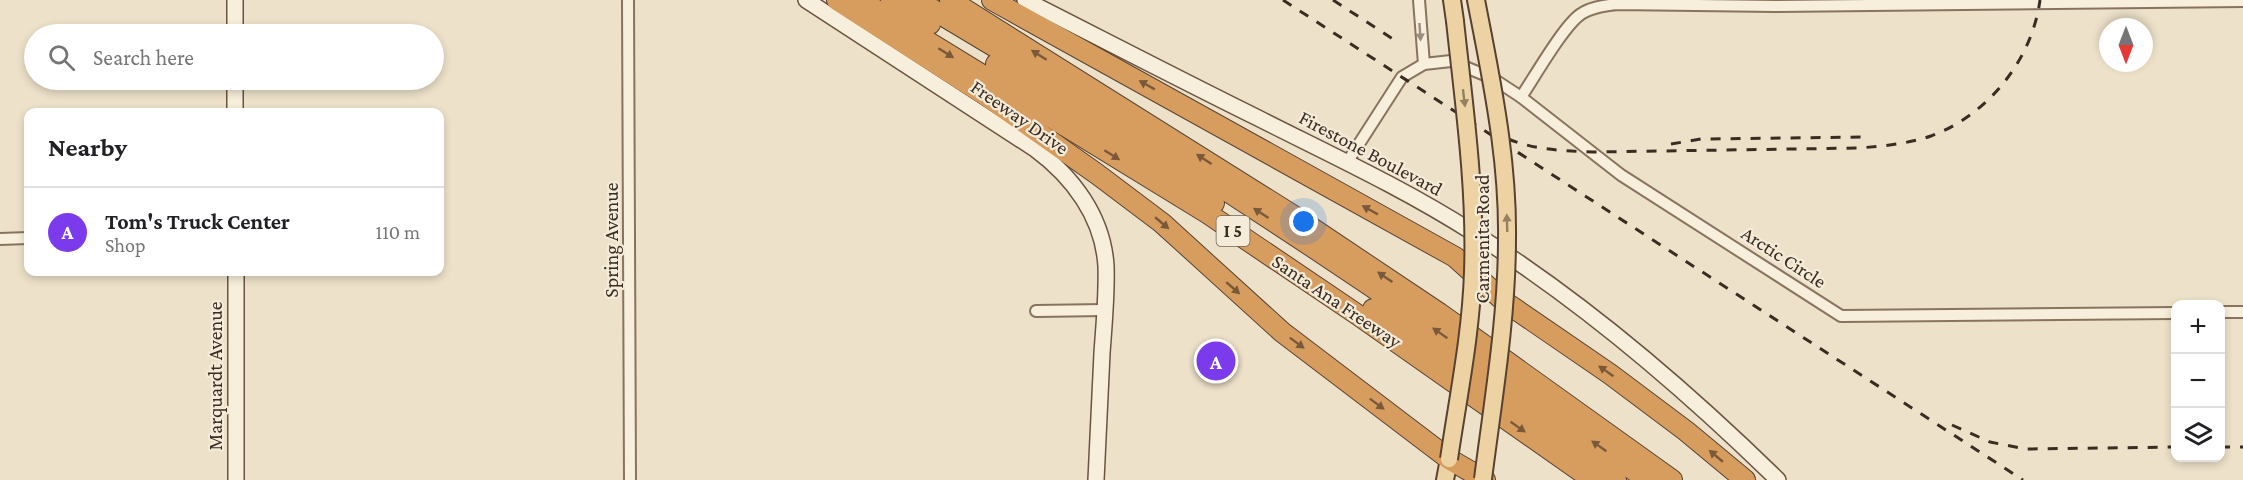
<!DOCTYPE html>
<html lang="en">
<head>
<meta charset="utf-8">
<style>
  :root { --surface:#fff; --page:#f2f2f2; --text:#202124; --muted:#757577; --line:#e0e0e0; --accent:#7c3aed }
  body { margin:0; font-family:"Crimson Pro",serif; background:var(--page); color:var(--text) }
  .controls { position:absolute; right:18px; bottom:18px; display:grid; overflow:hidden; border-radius:12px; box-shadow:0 3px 9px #0003 }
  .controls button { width:54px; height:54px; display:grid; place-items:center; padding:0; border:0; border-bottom:2px solid var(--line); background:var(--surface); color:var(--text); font:30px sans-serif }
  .compass { position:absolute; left:2099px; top:18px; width:54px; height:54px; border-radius:50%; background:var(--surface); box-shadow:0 3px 9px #0003; rotate:180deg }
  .you { position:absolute; left:1304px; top:222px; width:21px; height:21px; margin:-15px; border:4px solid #fff; border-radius:50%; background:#1a73e8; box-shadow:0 0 0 9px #1a73e833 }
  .badge { display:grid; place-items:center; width:39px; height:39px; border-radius:50%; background:var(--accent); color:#fff; font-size:20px; font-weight:700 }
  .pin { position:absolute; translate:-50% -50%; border:3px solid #fff; box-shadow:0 2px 6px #0006 }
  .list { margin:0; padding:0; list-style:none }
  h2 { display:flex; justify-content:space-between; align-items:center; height:78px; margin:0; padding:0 24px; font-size:26px }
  h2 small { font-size:20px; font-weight:400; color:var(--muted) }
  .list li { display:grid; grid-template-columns:39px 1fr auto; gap:18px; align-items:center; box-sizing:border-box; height:90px; padding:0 24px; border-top:2px solid var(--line) }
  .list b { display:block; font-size:22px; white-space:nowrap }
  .list p { margin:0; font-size:20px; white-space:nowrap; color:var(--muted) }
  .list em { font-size:20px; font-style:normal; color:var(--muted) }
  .icon { flex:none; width:33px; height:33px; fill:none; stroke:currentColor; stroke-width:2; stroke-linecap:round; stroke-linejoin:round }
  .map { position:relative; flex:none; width:2243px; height:480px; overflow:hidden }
  .search { position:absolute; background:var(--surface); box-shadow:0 3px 9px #0003; left:24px; top:24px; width:420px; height:66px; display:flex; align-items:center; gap:15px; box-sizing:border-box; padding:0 21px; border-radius:33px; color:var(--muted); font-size:22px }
  .panel { position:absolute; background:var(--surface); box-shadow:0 3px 9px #0003; left:24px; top:108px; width:420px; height:168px; border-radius:12px }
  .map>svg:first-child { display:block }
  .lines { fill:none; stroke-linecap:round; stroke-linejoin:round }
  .street-casing { stroke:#88735e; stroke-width:14 }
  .secondary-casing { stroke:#6a5441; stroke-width:18 }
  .primary-casing { stroke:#574232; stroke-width:20 }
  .highway-casing { stroke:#574232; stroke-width:22 }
  .street { stroke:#f8eedc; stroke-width:10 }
  .secondary { stroke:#f8eedc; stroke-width:15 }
  .primary { stroke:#edd3a3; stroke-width:16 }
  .highway { stroke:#d79d5f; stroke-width:20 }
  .rail { stroke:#3a2c21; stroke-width:3; stroke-dasharray:10 10; stroke-linecap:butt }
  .primary-bridge-casing { stroke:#574232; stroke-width:20; stroke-linecap:butt }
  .primary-bridge { stroke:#edd3a3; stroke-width:16 }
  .oneway { fill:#998d7e }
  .oneway2 { fill:#79593a }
  .oneway3 { fill:#948062 }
  .labels { text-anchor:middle; stroke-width:4.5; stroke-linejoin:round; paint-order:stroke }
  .shield { fill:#f4ebd8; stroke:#726558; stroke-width:1.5 }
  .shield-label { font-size:18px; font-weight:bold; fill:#3a2c21 }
  .street-label { font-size:20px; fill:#3a2c21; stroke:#f4ebd8 }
</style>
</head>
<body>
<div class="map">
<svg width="2243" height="480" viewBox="0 0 2243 480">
  <rect width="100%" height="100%" fill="#ede1c9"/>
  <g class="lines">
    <defs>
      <g id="street">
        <path d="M628 0 630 480"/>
        <path d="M1419 0 1424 64"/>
        <path d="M1521 97C1534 78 1564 25 1581 14 1591 7 1604 6 1616 4L1775 6 2243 1"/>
        <path d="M1348 161 1402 77 1424 64 1451 61 1492 78 1521 97 1621 175 1841 316 2176 313"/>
        <path d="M0 239 28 238"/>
        <path d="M1036 311 1105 310"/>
        <path d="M2220 312H2243"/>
      </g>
      <g id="secondary">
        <path d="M235 0V34"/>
        <path d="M806 0 1035 149C1073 177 1103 217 1106 266 1107 295 1104 324 1102 353 1100 395 1098 438 1096 480"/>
        <path d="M1025 0C1102 39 1179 79 1256 117 1329 154 1403 188 1472 232 1584 302 1684 388 1778 480"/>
        <path d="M235 80V112"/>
        <path d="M236 272V480"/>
      </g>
      <g id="primary">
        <path d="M1452 0 1455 21"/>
        <path d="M1476 0 1483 36"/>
        <path d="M1445 480 1449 459"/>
      </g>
      <g id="highway">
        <path d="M837 0 988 97 1097 174 1162 223 1282 332 1449 459 1485 480"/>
        <path d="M860 0 1207 213 1358 315 1593 480"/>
        <path d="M891 0 930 24"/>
        <path d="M917 0C1001 51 1086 100 1168 153 1331 257 1491 366 1647 480"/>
        <path d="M950 0 1294 216 1439 313 1672 480"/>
        <path d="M992 0 1455 257 1505 302 1610 374 1686 431 1745 480"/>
        <path d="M996 64 1214 203"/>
        <path d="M1373 309 1616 480"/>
      </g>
    </defs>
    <use href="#street" class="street-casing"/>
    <use href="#secondary" class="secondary-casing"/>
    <use href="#primary" class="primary-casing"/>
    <use href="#highway" class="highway-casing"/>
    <use href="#street" class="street"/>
    <use href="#secondary" class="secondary"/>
    <use href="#primary" class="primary"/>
    <use href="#highway" class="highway"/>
    <g class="rail">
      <path d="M1283 0 2023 480"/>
      <path d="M1333 0 1396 41"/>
      <path d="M1508 139C1536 150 1563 151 1593 152L1859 148C1883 146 1907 144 1931 136 1988 115 2032 60 2040 0"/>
      <path d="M1671 144 1701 139 1867 137"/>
      <path d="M1952 425 1990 442 2026 449 2176 447"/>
      <path d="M2220 447H2243"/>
    </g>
    <defs>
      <g id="primary-bridge">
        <path d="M1483 36C1496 103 1508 170 1507 239 1507 319 1493 400 1483 479"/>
        <path d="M1449 459C1458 397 1471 335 1473 272 1476 188 1464 105 1455 21"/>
      </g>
    </defs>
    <use href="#primary-bridge" class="primary-bridge-casing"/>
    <use href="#primary-bridge" class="primary-bridge"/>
  </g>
  <defs><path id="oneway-solid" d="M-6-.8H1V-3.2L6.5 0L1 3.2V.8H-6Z" transform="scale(1.5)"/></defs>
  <use class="oneway" href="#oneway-solid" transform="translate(1420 32) rotate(86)"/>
  <g class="oneway2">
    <use href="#oneway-solid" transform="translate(946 53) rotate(32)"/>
    <use href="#oneway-solid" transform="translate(1039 55) rotate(-148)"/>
    <use href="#oneway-solid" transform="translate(1147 85) rotate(-151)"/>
    <use href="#oneway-solid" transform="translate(1112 155) rotate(32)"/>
    <use href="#oneway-solid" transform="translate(1204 159) rotate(-147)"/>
    <use href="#oneway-solid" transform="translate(1370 210) rotate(-151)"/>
    <use href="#oneway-solid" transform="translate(1261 213) rotate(-147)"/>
    <use href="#oneway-solid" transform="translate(1162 223) rotate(40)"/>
    <use href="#oneway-solid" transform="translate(1385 277) rotate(-146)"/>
    <use href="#oneway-solid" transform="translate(1233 288) rotate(41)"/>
    <use href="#oneway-solid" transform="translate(1440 333) rotate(-145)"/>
    <use href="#oneway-solid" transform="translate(1297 343) rotate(37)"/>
    <use href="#oneway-solid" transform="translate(1606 371) rotate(-145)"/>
    <use href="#oneway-solid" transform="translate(1377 404) rotate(37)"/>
    <use href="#oneway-solid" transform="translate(1518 427) rotate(35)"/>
    <use href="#oneway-solid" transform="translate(1599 446) rotate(-145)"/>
    <use href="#oneway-solid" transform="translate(1716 456) rotate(-140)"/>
  </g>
  <g class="oneway3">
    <use href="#oneway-solid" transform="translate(1464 98) rotate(83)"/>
    <use href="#oneway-solid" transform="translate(1507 223) rotate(-92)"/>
  </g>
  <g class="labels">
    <rect class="shield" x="1216.5" y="216" width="33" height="30" rx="4.5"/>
    <g class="shield-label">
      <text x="1233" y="237">I 5</text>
    </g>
    <g class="street-label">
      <text transform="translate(1020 117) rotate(35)" y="7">Freeway Drive</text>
      <text transform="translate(1371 153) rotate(28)" y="7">Firestone Boulevard</text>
      <text transform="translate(1482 239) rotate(-90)" y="7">Carmenita Road</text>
      <text transform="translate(611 240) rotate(-90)" y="7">Spring Avenue</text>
      <text transform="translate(1784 257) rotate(33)" y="7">Arctic Circle</text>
      <text transform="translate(1337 301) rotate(34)" y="7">Santa Ana Freeway</text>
      <text transform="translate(215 376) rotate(-90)" y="7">Marquardt Avenue</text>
    </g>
  </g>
</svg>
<div class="controls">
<button>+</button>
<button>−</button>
<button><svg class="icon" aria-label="layers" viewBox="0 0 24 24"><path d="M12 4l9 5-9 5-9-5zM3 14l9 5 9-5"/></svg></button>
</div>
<svg class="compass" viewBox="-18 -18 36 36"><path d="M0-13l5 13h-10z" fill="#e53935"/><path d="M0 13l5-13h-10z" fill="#757577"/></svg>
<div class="you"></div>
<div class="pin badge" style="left:1216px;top:361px">A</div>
<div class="search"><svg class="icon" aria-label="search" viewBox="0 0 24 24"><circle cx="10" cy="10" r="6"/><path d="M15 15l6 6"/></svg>Search here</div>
<section class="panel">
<h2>Nearby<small></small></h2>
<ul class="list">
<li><span class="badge">A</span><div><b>Tom's Truck Center</b><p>Shop</p></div><em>110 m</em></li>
</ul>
</section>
</div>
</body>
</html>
